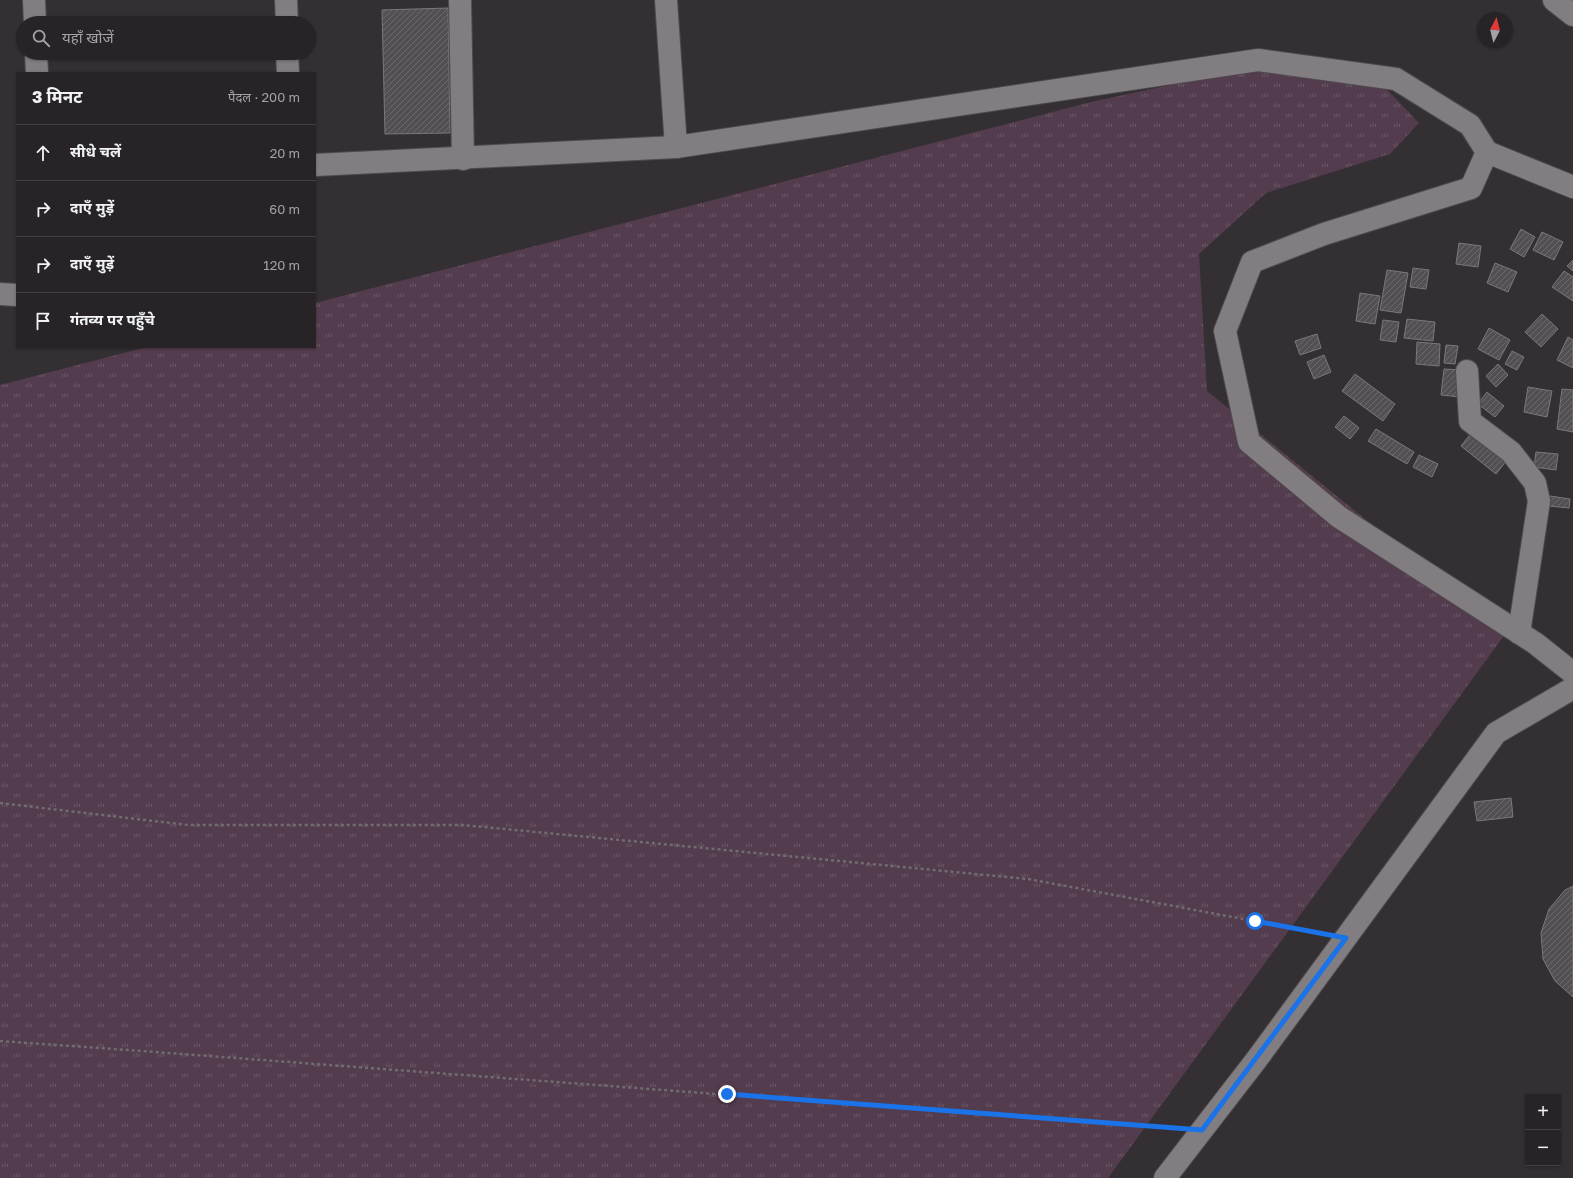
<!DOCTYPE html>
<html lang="hi">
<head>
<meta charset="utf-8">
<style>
  :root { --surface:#272326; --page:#332f32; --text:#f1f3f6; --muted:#a4a4a7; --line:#434043 }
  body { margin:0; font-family:"Golos Text","Noto Sans Devanagari",sans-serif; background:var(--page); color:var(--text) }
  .controls { position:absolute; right:12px; bottom:12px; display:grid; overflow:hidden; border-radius:0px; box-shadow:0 1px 3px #0004 }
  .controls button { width:36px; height:36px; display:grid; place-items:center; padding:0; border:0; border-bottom:1px solid var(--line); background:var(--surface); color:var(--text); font:20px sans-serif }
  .compass { position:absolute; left:1477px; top:12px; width:36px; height:36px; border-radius:50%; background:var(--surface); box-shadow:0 1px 3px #0004; rotate:7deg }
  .stop { position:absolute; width:12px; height:12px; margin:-9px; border:3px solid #1a73e8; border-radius:50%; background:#fff }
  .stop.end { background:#1a73e8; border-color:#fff; box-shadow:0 1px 4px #0008 }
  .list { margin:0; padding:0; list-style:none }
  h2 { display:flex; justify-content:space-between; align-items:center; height:52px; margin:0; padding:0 16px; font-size:17px }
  h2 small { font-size:13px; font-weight:400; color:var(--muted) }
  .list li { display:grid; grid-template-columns:26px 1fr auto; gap:12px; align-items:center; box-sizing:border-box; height:56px; padding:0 16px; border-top:1px solid var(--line) }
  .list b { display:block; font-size:15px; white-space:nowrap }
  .list em { font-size:13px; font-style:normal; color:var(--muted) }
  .icon { flex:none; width:22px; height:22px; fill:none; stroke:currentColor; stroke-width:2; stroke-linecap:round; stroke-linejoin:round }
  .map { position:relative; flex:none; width:1573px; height:1178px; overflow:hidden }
  .search { position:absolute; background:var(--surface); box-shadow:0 1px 3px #0004; left:16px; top:16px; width:300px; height:44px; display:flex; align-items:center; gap:10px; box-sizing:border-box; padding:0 14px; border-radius:22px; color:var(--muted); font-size:15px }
  .panel { position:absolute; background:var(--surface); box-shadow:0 1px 3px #0004; left:16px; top:72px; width:300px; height:276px; border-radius:0px }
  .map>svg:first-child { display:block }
  .grass { fill:url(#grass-tufts) }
  .building { fill:url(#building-hatch); stroke:#7c777b }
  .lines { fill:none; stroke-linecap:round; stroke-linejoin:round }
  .minor-casing { stroke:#4f4c4e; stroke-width:24 }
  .path { stroke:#706c6f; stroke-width:2.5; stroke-dasharray:3 3; stroke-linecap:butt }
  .minor { stroke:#827d81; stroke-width:22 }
  .route { stroke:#1a73e8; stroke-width:5 }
</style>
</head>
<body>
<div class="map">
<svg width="1573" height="1178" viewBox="0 0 1573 1178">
  <defs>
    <pattern id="grass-tufts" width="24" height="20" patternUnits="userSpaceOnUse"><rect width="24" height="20" fill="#533c4e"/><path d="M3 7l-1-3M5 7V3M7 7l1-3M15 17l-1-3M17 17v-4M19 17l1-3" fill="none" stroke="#6c5968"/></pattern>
    <pattern id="building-hatch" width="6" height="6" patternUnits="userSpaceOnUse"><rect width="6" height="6" fill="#534f52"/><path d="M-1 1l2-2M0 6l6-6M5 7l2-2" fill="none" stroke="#6c696c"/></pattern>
  </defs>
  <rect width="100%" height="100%" fill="#342f33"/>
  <path class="grass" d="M1254 67 1375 77 1419 123 1390 154 1266 193 1199 254 1207 391 1506 633 1108 1178H0V385L147 347H315V303L1091 102Z"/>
  <g class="building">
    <path d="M448 8 450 133 385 134 382 10Z"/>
    <path d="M1521 229 1535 237 1524 257 1510 249Z"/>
    <path d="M1542 232 1563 242 1554 260 1533 250Z"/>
    <path d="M1459 243 1481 246 1478 267 1456 264Z"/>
    <path d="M1573 260V271L1567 266Z"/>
    <path d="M1495 263 1517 272 1508 292 1487 283Z"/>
    <path d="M1413 268 1429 270 1426 289 1410 287Z"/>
    <path d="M1387 270 1408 273 1401 313 1380 310Z"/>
    <path d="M1564 271 1573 277V301L1552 287Z"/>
    <path d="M1360 293 1380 296 1375 324 1356 321Z"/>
    <path d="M1542 314 1558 329 1541 347 1525 332Z"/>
    <path d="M1407 319 1435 322 1433 341 1404 338Z"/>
    <path d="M1383 320 1399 322 1396 342 1380 340Z"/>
    <path d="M1489 328 1510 340 1499 360 1478 349Z"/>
    <path d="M1317 334 1321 348 1300 355 1295 341Z"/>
    <path d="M1568 337 1573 340V368L1557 360Z"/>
    <path d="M1417 342 1440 344 1439 366 1416 364Z"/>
    <path d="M1446 345 1458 346 1455 364 1444 363Z"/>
    <path d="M1512 351 1524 357 1517 370 1505 364Z"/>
    <path d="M1324 355 1331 372 1314 379 1307 362Z"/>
    <path d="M1498 364 1508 375 1496 387 1486 376Z"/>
    <path d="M1444 369 1463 370 1460 397 1441 395Z"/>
    <path d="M1355 374 1395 404 1383 421 1342 391Z"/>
    <path d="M1528 387 1552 391 1547 417 1524 412Z"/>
    <path d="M1562 389 1573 390V432L1557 429Z"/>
    <path d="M1487 392 1504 406 1495 417 1478 404Z"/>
    <path d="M1344 416 1359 428 1350 439 1335 427Z"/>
    <path d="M1376 429 1414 452 1407 464 1368 441Z"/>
    <path d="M1472 432 1507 460 1496 474 1461 446Z"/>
    <path d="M1536 452 1558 454 1556 470 1534 467Z"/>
    <path d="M1419 455 1438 464 1432 477 1413 467Z"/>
    <path d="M1550 496 1570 499 1569 508 1549 506Z"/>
    <path d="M1511 798 1513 817 1477 821 1474 802Z"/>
    <path d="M1573 886V997L1555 981 1543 959 1541 933 1549 909 1565 890Z"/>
  </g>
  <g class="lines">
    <defs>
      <g id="minor">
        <path d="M34 0 35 23"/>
        <path d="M286 0 287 23"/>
        <path d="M460 0 463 159"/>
        <path d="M666 0 676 147"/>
        <path d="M1554 0 1573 15"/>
        <path d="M36 53 37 73"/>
        <path d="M287 53 288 73"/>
        <path d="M1487 152 1573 187"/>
        <path d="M315 165 676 147 1258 60 1396 79 1470 125 1487 152 1471 188 1324 234 1252 262 1225 331 1249 442 1339 517 1535 643 1573 673"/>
        <path d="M0 294 17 295"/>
        <path d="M1467 371 1470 421 1511 452 1535 483 1539 501 1519 633"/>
        <path d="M1165 1178 1257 1059 1496 733 1573 688"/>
      </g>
    </defs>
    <use href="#minor" class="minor-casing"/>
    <g class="path">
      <path d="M0 803 188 825H463L1028 879 1319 933"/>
      <path d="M0 1041 142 1051 1171 1128"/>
    </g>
    <use href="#minor" class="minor"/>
  </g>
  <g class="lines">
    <path class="route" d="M727 1094 1202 1130 1346 938 1255 921"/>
  </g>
</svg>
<div class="controls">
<button>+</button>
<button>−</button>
</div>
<svg class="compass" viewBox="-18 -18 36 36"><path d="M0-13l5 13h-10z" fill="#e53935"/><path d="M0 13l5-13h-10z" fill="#a4a4a7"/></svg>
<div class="stop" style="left:1255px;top:921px"></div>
<div class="stop end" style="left:727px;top:1094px"></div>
<div class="search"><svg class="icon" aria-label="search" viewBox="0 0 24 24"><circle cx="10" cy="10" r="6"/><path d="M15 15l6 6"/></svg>यहाँ खोजें</div>
<section class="panel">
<h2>3 मिनट<small>पैदल · 200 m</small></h2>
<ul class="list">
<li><svg class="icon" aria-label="ahead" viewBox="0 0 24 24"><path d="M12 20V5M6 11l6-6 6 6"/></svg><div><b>सीधे चलें</b></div><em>20 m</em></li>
<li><svg class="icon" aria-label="right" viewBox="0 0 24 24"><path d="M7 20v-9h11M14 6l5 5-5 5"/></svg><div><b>दाएँ मुड़ें</b></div><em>60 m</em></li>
<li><svg class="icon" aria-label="right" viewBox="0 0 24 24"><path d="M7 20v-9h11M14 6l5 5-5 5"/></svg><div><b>दाएँ मुड़ें</b></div><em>120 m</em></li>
<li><svg class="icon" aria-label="arrive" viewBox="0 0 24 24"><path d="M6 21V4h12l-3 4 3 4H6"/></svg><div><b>गंतव्य पर पहुँचे</b></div></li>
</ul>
</section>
</div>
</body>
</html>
